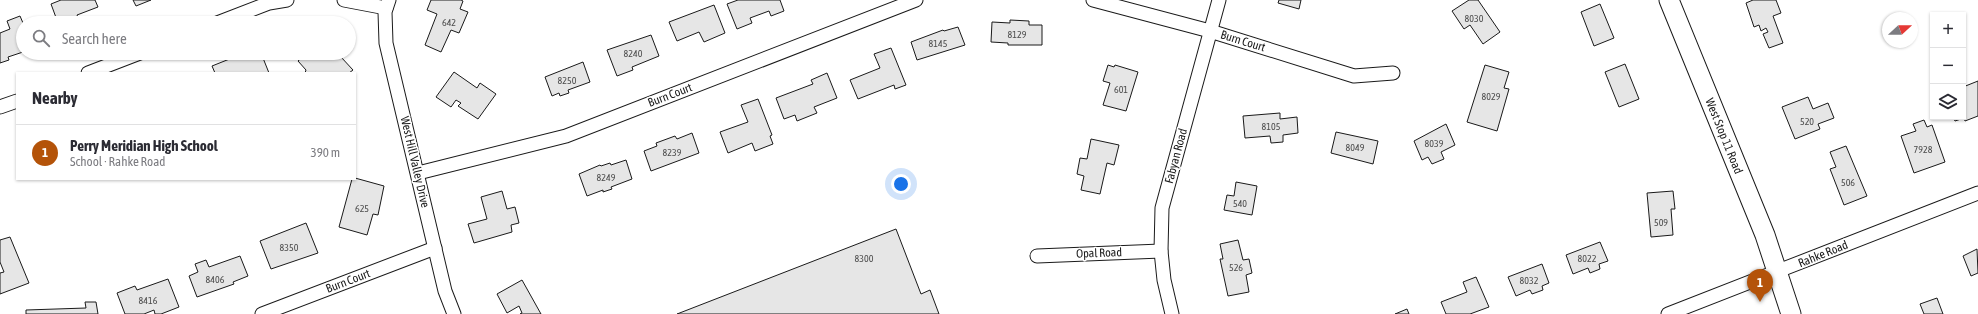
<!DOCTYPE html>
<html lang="en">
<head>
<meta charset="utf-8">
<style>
  :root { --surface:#fff; --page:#f7f7f7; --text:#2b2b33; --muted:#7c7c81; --line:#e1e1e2; --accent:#b45309 }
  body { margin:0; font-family:"Asap Condensed",sans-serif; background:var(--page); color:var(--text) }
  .controls { position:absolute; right:12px; top:12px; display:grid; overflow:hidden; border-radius:0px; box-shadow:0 1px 3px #0004 }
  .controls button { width:36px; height:36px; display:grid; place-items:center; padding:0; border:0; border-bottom:1px solid var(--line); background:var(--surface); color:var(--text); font:20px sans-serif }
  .compass { position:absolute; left:1882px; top:12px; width:36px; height:36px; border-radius:50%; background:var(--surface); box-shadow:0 1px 3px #0004; rotate:69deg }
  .you { position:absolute; left:901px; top:184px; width:14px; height:14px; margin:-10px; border:3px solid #fff; border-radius:50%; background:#1a73e8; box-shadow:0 0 0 6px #1a73e833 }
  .badge { display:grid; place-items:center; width:26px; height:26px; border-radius:50%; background:var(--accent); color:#fff; font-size:13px; font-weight:700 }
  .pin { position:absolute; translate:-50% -33px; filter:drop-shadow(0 1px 2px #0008) }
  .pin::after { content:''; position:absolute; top:21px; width:14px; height:12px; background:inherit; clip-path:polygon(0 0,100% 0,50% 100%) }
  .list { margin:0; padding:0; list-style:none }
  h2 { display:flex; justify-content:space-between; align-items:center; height:52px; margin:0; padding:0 16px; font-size:17px }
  h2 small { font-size:13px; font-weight:400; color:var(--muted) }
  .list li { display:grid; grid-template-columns:26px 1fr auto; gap:12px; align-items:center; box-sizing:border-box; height:56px; padding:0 16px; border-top:1px solid var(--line) }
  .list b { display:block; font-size:15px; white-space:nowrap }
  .list p { margin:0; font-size:13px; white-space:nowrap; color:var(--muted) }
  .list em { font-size:13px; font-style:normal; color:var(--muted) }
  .icon { flex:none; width:22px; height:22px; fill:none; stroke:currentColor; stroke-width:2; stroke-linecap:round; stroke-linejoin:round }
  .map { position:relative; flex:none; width:1978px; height:314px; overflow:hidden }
  .search { position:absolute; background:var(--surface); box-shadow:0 1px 3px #0004; left:16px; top:16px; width:340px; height:44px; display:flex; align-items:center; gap:10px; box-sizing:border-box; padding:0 14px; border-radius:22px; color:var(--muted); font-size:15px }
  .panel { position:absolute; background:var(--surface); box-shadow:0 1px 3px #0004; left:16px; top:72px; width:340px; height:108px; border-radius:0px }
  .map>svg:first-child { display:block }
  .building { fill:#e6e6e6; stroke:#1a1a1a }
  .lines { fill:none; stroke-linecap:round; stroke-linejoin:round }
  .street-casing { stroke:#1a1a1a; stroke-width:15 }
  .secondary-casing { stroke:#1a1a1a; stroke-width:21 }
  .street { stroke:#fff; stroke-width:13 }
  .secondary { stroke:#fff; stroke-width:19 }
  .labels { text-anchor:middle; stroke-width:3; stroke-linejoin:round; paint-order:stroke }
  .number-label { font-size:10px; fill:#4d4d4d }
  .street-label { font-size:12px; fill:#1a1a1a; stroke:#fff }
</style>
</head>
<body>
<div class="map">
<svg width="1978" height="314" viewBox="0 0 1978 314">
  <rect width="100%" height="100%" fill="#fff"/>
  <g class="building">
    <path d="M61 0H95L98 7 77 15 80 23H58L51 4Z"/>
    <path d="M133 0H151L136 6Z"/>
    <path d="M431 0H461L463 1 460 9 468 12 459 33 451 30 441 52 425 45 437 14 427 10Z"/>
    <path d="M738 0H780L784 11 771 16 769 11 750 18 752 23 737 29 727 4Z"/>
    <path d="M1279 0H1301L1299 9 1278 3Z"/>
    <path d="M1469 0H1478L1500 32 1483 44 1470 25 1464 29 1452 11Z"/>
    <path d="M1753 0H1776L1781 13 1773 16 1783 43 1769 48 1763 34 1768 32 1766 28 1761 31 1759 25 1754 27 1746 3Z"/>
    <path d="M1600 4 1614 38 1594 46 1581 12Z"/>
    <path d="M714 5 725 33 704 42 699 32 677 41 669 22Z"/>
    <path d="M20 16 23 23V52L8 57 9 60 0 63V33L10 29 7 21Z"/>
    <path d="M1010 20 1029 21V25H1042V45H1008V43L991 42 992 22 1010 23Z"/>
    <path d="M958 27 965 45 917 60 911 42 943 30 944 31Z"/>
    <path d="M651 35 659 56 632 67 633 70 617 76 607 50Z"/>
    <path d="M891 48 906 85 895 89 894 85 858 99 850 80 880 68 874 54Z"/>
    <path d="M238 53H261L269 73H215L212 66 232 58 231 56Z"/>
    <path d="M305 53H343L344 54 341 57 353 70 349 73H305L306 70 298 61 306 54Z"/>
    <path d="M583 62 590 82 568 90 569 93 560 96 559 93 552 96 545 77Z"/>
    <path d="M1625 64 1639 99 1619 107 1605 72Z"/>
    <path d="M1108 65 1114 67 1115 65 1138 72 1126 111 1103 105 1110 83 1103 81Z"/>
    <path d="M1485 65 1509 72 1504 88 1509 89 1497 131 1467 122Z"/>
    <path d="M454 72 477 88 480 83 496 94 478 119 458 106 461 103 456 100 451 107 436 97Z"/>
    <path d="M827 73 837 98 814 107 817 113 797 121 795 115 784 119 776 98 813 84 811 80Z"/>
    <path d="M1978 81V116L1965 121 1964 118 1955 121 1953 117H1963V87Z"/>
    <path d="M1808 97 1813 109 1828 103 1834 118 1818 124 1820 129 1795 139 1782 107Z"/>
    <path d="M758 99 772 135 770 136 773 144 755 151 752 143 728 153 720 132 748 122 741 105Z"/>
    <path d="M1280 113V119L1297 117 1298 133 1283 135V142L1271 143 1270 136 1245 138 1243 116Z"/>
    <path d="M1924 120 1927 127 1932 125 1945 162 1914 173 1901 136 1916 131 1913 124Z"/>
    <path d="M1446 124 1455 145 1441 152 1444 159 1432 164 1428 157 1422 160 1414 141Z"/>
    <path d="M1336 132 1378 141 1373 164 1331 153Z"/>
    <path d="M692 133 699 153 651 171 644 151 657 146 656 143 675 136 677 139Z"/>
    <path d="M1091 139 1119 145 1114 165 1107 163 1100 194 1081 190 1084 176 1077 174 1080 158 1087 159Z"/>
    <path d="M1846 146 1867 196 1844 205 1830 169 1836 167 1830 152Z"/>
    <path d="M626 160 632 179 611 187 612 189 603 192V190L587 196 579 174 600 165 601 166 610 163 611 165Z"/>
    <path d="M355 178 384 186 378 215 373 214 367 235 339 227 352 179Z"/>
    <path d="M1236 182 1257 186 1252 215 1224 210 1227 195 1234 196Z"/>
    <path d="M502 191 507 209 515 207 519 223 511 225 512 232 474 243 468 224 487 219 481 197Z"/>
    <path d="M1673 191 1675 209H1671L1673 235 1651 237 1647 193Z"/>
    <path d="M306 223 318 253 271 269 260 241Z"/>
    <path d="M896 229 921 294 930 290 939 314H677Z"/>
    <path d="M10 237 29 283 0 294V273L4 272 0 262V240Z"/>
    <path d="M1238 240 1243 260 1249 259 1252 273 1246 275 1249 292 1228 296 1220 259H1223L1220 244Z"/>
    <path d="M1600 242 1608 261 1599 264 1600 269 1590 273 1588 268 1573 274 1566 255Z"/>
    <path d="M1977 249 1978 273 1971 276 1963 256Z"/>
    <path d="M240 256 248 276 233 282 234 284 197 297 189 276 198 272 195 264 206 260 209 267Z"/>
    <path d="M1542 264 1549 283 1542 286 1543 290 1532 294 1530 290 1516 296 1508 277Z"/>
    <path d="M1476 277 1489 307 1470 314H1446L1441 302 1467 292 1463 282Z"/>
    <path d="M168 279 179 307 161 314H155L154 310 144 314H125L117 293 135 286 137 290Z"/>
    <path d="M522 280 541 314H520L522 313 519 306 507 313 497 294Z"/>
    <path d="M1937 298 1943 314H1924L1920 304Z"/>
    <path d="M85 302H96L98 314H26V310L86 308Z"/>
    <path d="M1407 309 1409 314H1395Z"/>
  </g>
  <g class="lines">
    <defs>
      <g id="street">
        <path d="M344 0 386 8"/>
        <path d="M389 0 385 12 386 43 445 291 454 314"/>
        <path d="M1093 0 1210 31 1354 76 1393 73"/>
        <path d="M217 23 269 3 287 0"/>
        <path d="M88 73 140 53"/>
        <path d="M0 107 17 101"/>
        <path d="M418 173 566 136 916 0"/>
        <path d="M1037 256 1161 251"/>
        <path d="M262 314 435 248"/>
        <path d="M1172 314 1164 280 1161 251 1162 208 1219 0"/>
        <path d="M1668 314 1978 193"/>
      </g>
      <path id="secondary" d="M1669 0 1765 235 1791 314"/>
    </defs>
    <use href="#street" class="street-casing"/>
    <use href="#secondary" class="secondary-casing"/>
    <use href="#street" class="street"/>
    <use href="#secondary" class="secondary"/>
  </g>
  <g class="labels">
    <g class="number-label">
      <text x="1474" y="22">8030</text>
      <text x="449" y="26">642</text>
      <text x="1017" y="38">8129</text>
      <text x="938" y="47">8145</text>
      <text x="633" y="57">8240</text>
      <text x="567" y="84">8250</text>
      <text x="1121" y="93">601</text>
      <text x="1491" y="100">8029</text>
      <text x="1807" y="125">520</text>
      <text x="1271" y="130">8105</text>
      <text x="1434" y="147">8039</text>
      <text x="1355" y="151">8049</text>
      <text x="1923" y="153">7928</text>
      <text x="672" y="156">8239</text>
      <text x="606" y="181">8249</text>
      <text x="1848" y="186">506</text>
      <text x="1240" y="207">540</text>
      <text x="362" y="212">625</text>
      <text x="1661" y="226">509</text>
      <text x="289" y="251">8350</text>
      <text x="864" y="262">8300</text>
      <text x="1587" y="262">8022</text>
      <text x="1236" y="271">526</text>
      <text x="215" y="283">8406</text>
      <text x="1529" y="284">8032</text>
      <text x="148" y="304">8416</text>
    </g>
    <g class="street-label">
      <text transform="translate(1243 41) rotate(17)" y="4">Burn Court</text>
      <text transform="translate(670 95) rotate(-21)" y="4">Burn Court</text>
      <text transform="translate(1724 136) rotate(68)" y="4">West Stop 11 Road</text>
      <text transform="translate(1176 156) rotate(-75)" y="4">Fabyan Road</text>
      <text transform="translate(415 162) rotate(77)" y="4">West Hill Valley Drive</text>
      <text transform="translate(1099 253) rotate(-2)" y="4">Opal Road</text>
      <text transform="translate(1823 254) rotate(-22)" y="4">Rahke Road</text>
      <text transform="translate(348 281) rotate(-21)" y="4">Burn Court</text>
    </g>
  </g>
</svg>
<div class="controls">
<button>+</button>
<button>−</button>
<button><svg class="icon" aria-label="layers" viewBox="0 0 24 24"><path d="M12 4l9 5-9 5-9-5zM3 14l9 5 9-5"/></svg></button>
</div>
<svg class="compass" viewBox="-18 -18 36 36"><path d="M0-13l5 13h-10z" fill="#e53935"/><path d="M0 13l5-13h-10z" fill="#7c7c81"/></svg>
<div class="you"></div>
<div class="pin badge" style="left:1760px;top:302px">1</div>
<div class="search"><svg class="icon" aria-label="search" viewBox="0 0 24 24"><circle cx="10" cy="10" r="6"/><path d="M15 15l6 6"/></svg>Search here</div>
<section class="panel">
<h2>Nearby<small></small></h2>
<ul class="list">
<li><span class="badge">1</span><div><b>Perry Meridian High School</b><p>School · Rahke Road</p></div><em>390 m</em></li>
</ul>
</section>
</div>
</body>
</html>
